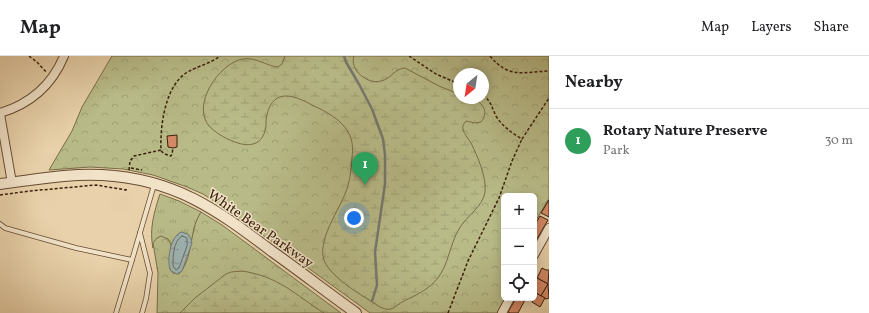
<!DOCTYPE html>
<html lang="en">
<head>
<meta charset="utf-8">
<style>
  :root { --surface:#fff; --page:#f6f6f6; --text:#202124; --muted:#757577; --line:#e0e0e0; --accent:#db2777 }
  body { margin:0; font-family:Vollkorn,serif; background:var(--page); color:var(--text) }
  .controls { position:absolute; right:12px; bottom:12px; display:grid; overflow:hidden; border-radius:6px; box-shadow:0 2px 10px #0003 }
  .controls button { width:36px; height:36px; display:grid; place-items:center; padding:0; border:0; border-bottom:1px solid var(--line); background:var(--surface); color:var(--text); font:20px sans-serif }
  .compass { position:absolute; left:453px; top:12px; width:36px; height:36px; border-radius:50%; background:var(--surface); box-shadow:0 2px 10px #0003; rotate:210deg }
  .you { position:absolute; left:354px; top:162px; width:14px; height:14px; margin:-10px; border:3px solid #fff; border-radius:50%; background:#1a73e8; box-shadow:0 0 0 6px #1a73e833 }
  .badge { display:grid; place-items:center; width:26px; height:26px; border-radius:50%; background:var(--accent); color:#fff; font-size:13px; font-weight:700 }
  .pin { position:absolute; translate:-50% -33px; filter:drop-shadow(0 1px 2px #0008) }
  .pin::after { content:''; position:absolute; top:21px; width:14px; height:12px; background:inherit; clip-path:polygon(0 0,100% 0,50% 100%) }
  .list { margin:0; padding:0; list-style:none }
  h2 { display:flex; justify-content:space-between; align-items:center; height:52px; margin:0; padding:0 16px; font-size:17px }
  h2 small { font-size:13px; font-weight:400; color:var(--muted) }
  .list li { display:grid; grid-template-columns:26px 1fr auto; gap:12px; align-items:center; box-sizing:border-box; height:64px; padding:0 16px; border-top:1px solid var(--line) }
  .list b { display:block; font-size:15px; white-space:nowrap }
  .list p { margin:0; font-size:13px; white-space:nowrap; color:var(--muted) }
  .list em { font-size:13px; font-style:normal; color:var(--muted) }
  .icon { flex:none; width:22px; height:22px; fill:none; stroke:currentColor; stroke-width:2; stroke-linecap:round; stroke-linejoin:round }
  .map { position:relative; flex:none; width:549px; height:257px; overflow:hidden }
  header { display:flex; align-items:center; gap:24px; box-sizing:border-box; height:56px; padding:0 20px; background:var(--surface); border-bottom:1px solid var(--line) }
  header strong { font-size:19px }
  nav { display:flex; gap:22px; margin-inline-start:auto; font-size:14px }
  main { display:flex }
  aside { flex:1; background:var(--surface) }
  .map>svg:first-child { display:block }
  .grass { fill:url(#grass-tufts); stroke:#796d48 }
  .forest { fill:url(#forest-crowns); stroke:#796d48; fill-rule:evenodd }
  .wetland { fill:url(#wetland-marsh); stroke:#796d48 }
  .water { fill:url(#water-ripples); stroke:#757970 }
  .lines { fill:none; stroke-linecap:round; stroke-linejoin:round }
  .shore { stroke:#6c6a5e; stroke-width:1 }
  .stream { stroke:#757970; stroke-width:2.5 }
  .building { fill:#d58a68; stroke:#3a1f08 }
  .service-casing { stroke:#664c31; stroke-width:5.5 }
  .minor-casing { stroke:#664c31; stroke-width:10 }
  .tertiary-casing { stroke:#664c31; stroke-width:12 }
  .path { stroke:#3a1f08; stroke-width:1.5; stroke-dasharray:3 2; stroke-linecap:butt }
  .service { stroke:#f1e2c8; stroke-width:4 }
  .minor { stroke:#f1e2c8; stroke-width:8 }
  .tertiary { stroke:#f1e2c8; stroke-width:10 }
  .labels { text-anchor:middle; stroke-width:3; stroke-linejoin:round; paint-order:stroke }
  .street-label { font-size:14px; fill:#3a1f08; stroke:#f1e2c8 }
</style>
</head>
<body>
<header>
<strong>Map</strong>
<nav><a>Map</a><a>Layers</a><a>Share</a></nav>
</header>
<main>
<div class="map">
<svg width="549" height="257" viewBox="0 0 549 257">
  <defs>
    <pattern id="grass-tufts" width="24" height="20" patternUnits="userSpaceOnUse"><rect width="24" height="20" fill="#b8bb88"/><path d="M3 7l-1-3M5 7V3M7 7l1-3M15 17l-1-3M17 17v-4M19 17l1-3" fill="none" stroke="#9fa074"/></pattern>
    <pattern id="forest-crowns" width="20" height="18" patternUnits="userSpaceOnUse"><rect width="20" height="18" fill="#b8bb88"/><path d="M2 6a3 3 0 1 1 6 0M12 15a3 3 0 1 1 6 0" fill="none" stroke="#9fa074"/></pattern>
    <pattern id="wetland-marsh" width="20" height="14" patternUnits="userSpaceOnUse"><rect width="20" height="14" fill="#b8bb88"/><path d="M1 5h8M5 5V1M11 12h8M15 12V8" fill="none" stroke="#9fa074"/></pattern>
    <pattern id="water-ripples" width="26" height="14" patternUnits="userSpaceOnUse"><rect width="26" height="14" fill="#9db5b5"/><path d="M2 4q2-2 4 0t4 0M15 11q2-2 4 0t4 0" fill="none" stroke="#819391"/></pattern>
  </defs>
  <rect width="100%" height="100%" fill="#e9d2ab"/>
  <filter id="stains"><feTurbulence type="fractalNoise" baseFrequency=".005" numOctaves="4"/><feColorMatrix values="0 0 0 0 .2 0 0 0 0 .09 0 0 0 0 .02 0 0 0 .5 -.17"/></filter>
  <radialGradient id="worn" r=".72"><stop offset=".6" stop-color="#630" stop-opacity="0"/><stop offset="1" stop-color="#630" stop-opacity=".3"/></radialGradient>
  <path class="grass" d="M160 138 179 145 201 156 194 172 192 187 191 183 171 188 170 194 171 189 153 190V192C149 174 154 156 160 138Z"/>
  <g class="forest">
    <path d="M112 0H549V142L534 168V140H504V242H505L497 257H370L230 155 203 138 187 131 153 119 123 113 90 111 49 114 72 75 82 51ZM459 18H483V42H459Z"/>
    <path d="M201 156 222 169 341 257H157L158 217 153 187 157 182 161 180 168 183 171 189 170 213 173 217 179 218C190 206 190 188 194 173 195 167 198 161 201 156Z"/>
  </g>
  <g class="wetland">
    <path d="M285 0H354C349 14 368 29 381 25 391 23 395 12 405 12L439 30 459 38V42C462 42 466 41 469 42 482 44 490 56 481 66L475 67 466 65C464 68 462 70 463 73 464 78 468 82 471 87 477 99 487 122 485 136 483 151 466 160 459 173 454 181 451 192 448 201 440 227 427 234 404 245 394 250 393 257 380 251 362 239 340 228 327 210 313 190 337 158 345 138 350 126 351 115 352 102 353 93 353 84 348 76 341 63 325 55 312 49 294 39 274 32 267 58 266 62 266 66 266 70 264 86 253 92 238 87 228 84 217 78 210 71 190 50 219 7 243 3 257 1 266 10 278 11L282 8Z"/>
    <path d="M242 215C280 221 294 238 324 257H180L195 242 226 218 231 216Z"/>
  </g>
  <path class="water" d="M181 176 188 178 191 183 192 187 182 215 177 218 171 215C166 206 170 181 181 176Z"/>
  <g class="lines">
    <path class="shore" d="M182 180 187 182V190L179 212 176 214 173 210C173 201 173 185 182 180Z"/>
    <path class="stream" d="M344 0 346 6 360 30 372 53 383 83 385 99V128L375 196 377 229 372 245"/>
  </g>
  <g class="building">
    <path d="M177 79V91L173 92 168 91 167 80Z"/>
    <path d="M549 144V161L541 157Z"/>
    <path d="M540 160 548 164 534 188V170Z"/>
    <path d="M542 212 546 214H549L548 228 537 222Z"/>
    <path d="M537 222 548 228 541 240 536 237 534 232V225Z"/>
    <path d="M548 228 549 242 546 243 541 240Z"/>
    <path d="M536 237 545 242 540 251 532 246Z"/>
    <path d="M516 242H521L525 244 518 257H510L508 256Z"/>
  </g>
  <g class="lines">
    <defs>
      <g id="service">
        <path d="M0 168 5 172 76 192 132 204 154 129"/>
        <path d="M140 177 150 217 146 243 142 257"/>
        <path d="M116 257 132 204"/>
      </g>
      <g id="minor">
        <path d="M0 57C30 48 52 29 64 0"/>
        <path d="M0 58 12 127"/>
        <path d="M534 199 549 172"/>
        <path d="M502 257 510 242"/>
      </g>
      <path id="tertiary" d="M0 128C34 124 68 117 102 119 176 123 217 154 273 196 301 216 328 237 356 257"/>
    </defs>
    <use href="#service" class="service-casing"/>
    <use href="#minor" class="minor-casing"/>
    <use href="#tertiary" class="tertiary-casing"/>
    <g class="path">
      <path d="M29 0 37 6 47 17"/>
      <path d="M409 0 436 18 459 28"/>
      <path d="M490 0C509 23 523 16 549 15"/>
      <path d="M483 39C491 45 492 52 496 60 502 70 513 78 522 83L549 42"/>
      <path d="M161 95 165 98 171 100 172 98 173 92"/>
      <path d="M131 112 142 114"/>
      <path d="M129 114 130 105 134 100 161 94C160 70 165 31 186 17 197 10 210 8 220 0"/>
      <path d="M0 139 30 135 96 129 126 134 127 131"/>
      <path d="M448 257 468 205 499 142 512 105 522 83"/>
    </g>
    <use href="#service" class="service"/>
    <use href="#minor" class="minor"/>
    <use href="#tertiary" class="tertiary"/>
  </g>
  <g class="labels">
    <g class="street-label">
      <text transform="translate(261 172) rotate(35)" y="5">White Bear Parkway</text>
    </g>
  </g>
  <rect width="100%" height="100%" filter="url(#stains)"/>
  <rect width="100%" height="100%" fill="url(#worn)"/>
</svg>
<div class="controls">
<button>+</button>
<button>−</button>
<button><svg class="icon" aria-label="locate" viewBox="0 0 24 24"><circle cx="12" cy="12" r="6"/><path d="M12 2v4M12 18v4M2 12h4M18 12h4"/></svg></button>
</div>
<svg class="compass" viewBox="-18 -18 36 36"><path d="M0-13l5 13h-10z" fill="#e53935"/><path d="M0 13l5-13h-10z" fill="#757577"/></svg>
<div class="you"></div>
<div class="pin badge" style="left:365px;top:129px;background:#2e9e5b">1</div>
</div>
<aside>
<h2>Nearby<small></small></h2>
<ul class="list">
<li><span class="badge" style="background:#2e9e5b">1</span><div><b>Rotary Nature Preserve</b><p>Park</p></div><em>30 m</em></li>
</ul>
</aside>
</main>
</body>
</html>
